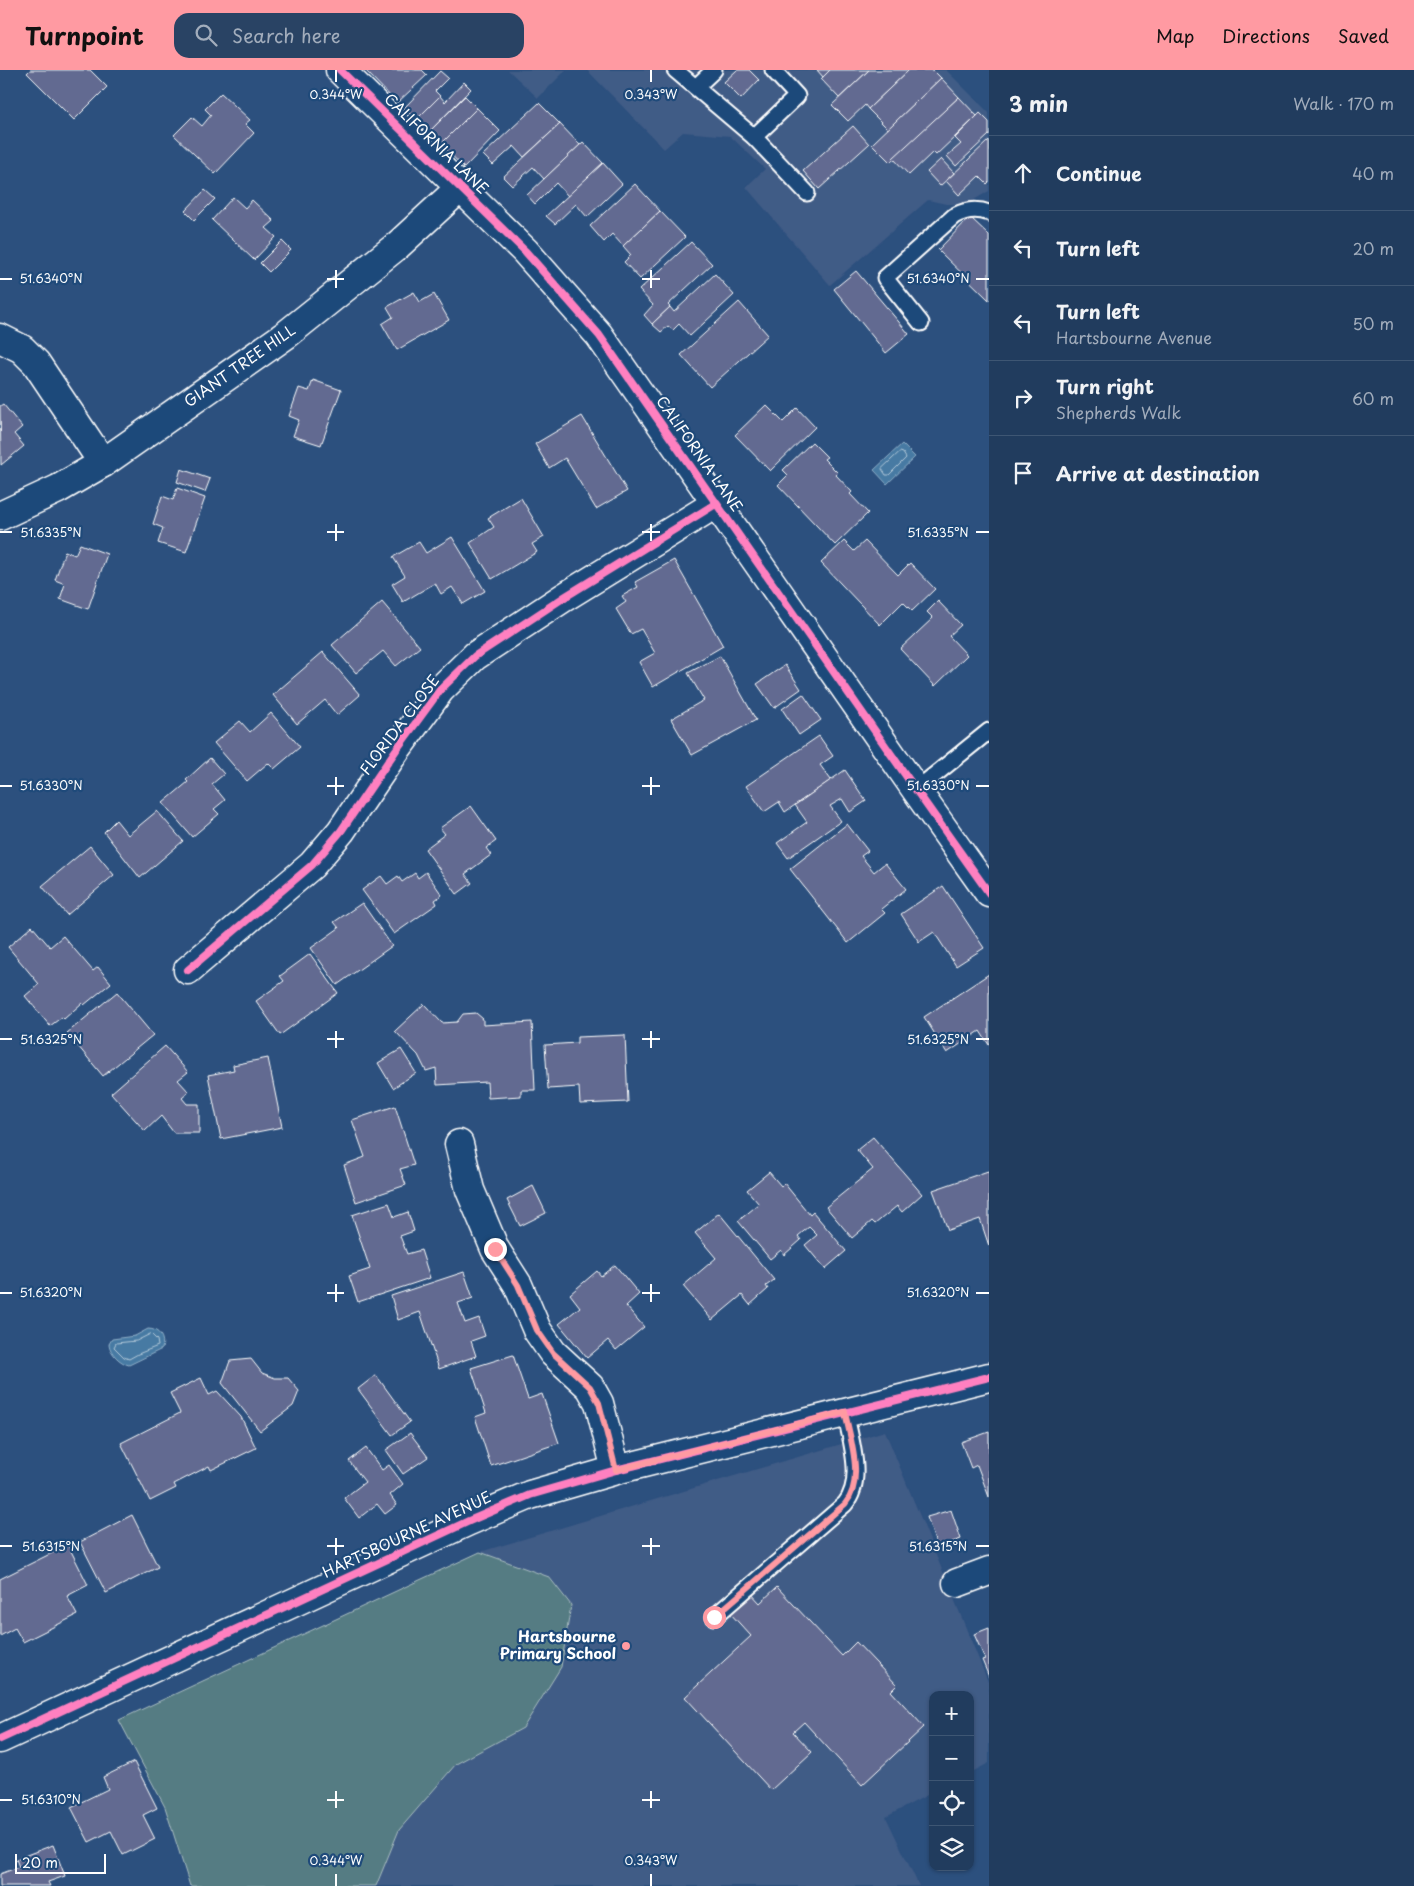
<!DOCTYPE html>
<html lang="en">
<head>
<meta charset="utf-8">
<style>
  :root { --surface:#213c5e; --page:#294364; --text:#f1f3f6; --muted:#a2adbc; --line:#3e5673; --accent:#ff9aa2 }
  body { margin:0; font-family:"Playpen Sans",sans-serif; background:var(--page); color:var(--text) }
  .controls { position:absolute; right:15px; bottom:15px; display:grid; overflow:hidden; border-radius:10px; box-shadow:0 1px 4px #0004 }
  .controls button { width:45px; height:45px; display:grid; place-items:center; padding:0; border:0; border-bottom:1px solid var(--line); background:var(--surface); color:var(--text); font:25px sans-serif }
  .scale { position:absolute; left:15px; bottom:12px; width:91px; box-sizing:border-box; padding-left:5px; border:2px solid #fff; border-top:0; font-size:14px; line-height:18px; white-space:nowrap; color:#fff; -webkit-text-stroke:4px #1f4a7a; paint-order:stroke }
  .stop { position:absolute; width:15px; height:15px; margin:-11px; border:4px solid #ff9aa2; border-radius:50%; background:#fff }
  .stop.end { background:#ff9aa2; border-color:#fff; box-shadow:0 1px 5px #0008 }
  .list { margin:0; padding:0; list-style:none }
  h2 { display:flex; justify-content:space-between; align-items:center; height:65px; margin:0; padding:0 20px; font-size:21px }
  h2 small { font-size:16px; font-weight:400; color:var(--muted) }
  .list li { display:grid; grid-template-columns:32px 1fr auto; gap:15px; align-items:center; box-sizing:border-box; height:75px; padding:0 20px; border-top:1px solid var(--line) }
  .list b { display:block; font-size:19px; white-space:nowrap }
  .list p { margin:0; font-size:16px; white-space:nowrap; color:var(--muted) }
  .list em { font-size:16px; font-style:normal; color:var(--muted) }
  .icon { flex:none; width:28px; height:28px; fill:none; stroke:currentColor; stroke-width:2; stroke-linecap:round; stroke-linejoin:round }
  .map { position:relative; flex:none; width:989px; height:1816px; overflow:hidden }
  header { display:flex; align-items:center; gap:30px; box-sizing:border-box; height:70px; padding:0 25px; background:var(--accent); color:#111 }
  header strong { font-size:24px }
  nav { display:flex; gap:28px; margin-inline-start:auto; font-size:18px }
  .search { width:350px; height:45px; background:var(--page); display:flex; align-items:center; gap:12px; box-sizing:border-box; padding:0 18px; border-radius:15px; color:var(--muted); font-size:19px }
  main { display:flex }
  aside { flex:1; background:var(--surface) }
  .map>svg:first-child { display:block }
  .built { fill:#405b86 }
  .green { fill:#557c83; stroke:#aabec1 }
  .water { fill:#467aa3; stroke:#90afc8 }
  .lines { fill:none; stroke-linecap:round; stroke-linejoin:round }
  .shore { stroke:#b5cada; stroke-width:1 }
  .building { fill:#626b91; stroke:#fff }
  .lane-casing { stroke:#fff; stroke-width:19 }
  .street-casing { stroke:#fff; stroke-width:31 }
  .lane { stroke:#1f4a7a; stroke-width:15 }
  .street { stroke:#1f4a7a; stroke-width:28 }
  .cycleway-casing { stroke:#1f4a7a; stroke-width:11 }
  .cycleway { stroke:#ff80c0; stroke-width:8 }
  .route { stroke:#ff9aa2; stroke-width:6 }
  .ticks { fill:none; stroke:#fff; stroke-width:2 }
  .poi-dot { fill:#ff9aa2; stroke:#1f4a7a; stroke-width:2 }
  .labels { text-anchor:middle; stroke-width:4.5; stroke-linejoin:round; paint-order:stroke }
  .street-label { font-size:15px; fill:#fff; stroke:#1f4a7a }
  .poi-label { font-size:15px; font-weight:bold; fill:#fff; stroke:#1f4a7a; text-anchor:end }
  .ticks-label { font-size:12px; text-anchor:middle; fill:#fff; stroke:#1f4a7a; stroke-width:4.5; stroke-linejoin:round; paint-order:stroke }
</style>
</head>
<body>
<header>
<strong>Turnpoint</strong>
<div class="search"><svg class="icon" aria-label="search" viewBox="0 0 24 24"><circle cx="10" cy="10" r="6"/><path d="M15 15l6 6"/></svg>Search here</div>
<nav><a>Map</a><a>Directions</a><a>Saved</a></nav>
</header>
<main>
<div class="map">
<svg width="989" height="1816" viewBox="0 0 989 1816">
  <rect width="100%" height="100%" fill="#2c507e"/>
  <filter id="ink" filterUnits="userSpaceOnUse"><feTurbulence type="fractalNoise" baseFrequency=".02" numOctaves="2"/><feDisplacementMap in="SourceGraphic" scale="10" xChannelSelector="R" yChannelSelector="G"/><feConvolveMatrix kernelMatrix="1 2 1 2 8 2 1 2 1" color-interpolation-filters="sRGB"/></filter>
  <g filter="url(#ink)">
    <g class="built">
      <path d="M508 0H566L538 28Z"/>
      <path d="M587 0H946L989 43V121L967 134H946L928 130 830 215 746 117 765 99 730 66 683 62 664 79Z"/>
      <path d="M885 1361 989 1614V1693L970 1703V1625H933V1722L886 1747 919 1816H190L165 1737 119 1650 480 1482Z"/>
    </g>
    <path class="green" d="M480 1482 549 1507 571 1535 561 1597 523 1658 456 1694 399 1760 376 1816H190L165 1737 119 1650Z"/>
    <g class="water">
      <path d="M902 374 915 387 887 414 874 400Z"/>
      <path d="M148 1259C159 1259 165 1268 162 1279L129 1295C120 1293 110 1283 109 1274L112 1269 135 1266Z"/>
    </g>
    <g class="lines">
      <g class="shore">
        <path d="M900 382 903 383 906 388 889 405H886L882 399Z"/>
        <path d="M151 1264 157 1270 158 1276 138 1284 129 1289 124 1287 114 1277 116 1273 136 1271Z"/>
      </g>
    </g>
    <g class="building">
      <path d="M30 0H90L107 17 74 50 27 3Z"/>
      <path d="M365 0H422L427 5 397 33Z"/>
      <path d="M737 0H749L759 10 741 29 724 12Z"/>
      <path d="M817 0H830L823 7Z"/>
      <path d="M830 0H869L839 28 821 9Z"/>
      <path d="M869 0H909L868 39 865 35 848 51 832 35Z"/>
      <path d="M909 0H933L941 8 888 59 868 39Z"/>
      <path d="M440 1 448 8 435 21 440 26 416 50 404 38Z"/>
      <path d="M941 8 959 27 890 92 872 74Z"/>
      <path d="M464 12 471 19 429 62 416 50 440 26 445 32Z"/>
      <path d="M221 23 250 50 245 54 254 63 215 104 174 65 192 47 202 56 211 45 205 39Z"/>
      <path d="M465 26 477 38 441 74 429 62Z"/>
      <path d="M959 27 977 46 936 85 933 82 909 105 893 88Z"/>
      <path d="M539 33 560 54 524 87 514 76 493 95 483 85Z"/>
      <path d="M477 38 500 61 464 98 441 74Z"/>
      <path d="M980 43 989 52V65L956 96 947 86 961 74 955 68Z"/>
      <path d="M560 54 580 75 544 109 533 97 512 116 503 107Z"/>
      <path d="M853 56 869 74 819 119 803 101Z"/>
      <path d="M989 70V112L987 114 979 106 959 125 946 111Z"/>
      <path d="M583 72 603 93 568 126 556 113 535 134 527 125Z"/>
      <path d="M941 89 954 103 940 116 927 102Z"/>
      <path d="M603 93 622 114 587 147 576 134 555 154 546 146Z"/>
      <path d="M635 114 660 141 623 176 612 164 604 172 590 156Z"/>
      <path d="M205 120 215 129 194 150 185 141Z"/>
      <path d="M233 127 245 138 252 130 274 151 266 158 276 167 254 190 212 150Z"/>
      <path d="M660 141 685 167 640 209 624 192 631 185 623 176Z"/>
      <path d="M970 147 989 165V230L938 180Z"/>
      <path d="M282 171 291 180 269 202 260 193Z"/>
      <path d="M691 172 712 194 668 235 670 237 652 254 644 245 653 235 639 220Z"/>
      <path d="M856 201 909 264 886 283 834 219Z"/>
      <path d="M715 204 734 225 690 266 679 254 673 260 668 256 661 262 652 254 670 237 674 242Z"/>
      <path d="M414 222 420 232 434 224 449 250 397 280 382 254 393 247 387 237Z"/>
      <path d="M739 232 768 265 710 317 681 285Z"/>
      <path d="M313 310 341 320 321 375 293 366 299 350 289 346 299 318 309 321Z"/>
      <path d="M3 334 22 357 14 364 24 376 1 395 0 336Z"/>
      <path d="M766 335 783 352 797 338 815 357 770 401 735 365Z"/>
      <path d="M582 346 627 421 596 439 565 388 549 398 535 374Z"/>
      <path d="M812 372 827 387 824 389 838 403 836 405 852 422 850 424 868 443 835 475 778 415 788 405 783 400Z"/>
      <path d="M181 399 210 409 205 422 177 412Z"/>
      <path d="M177 418 205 428 186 482 158 473 163 458 153 454 162 426 173 430Z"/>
      <path d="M521 428 544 467 532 474 537 482 492 509 470 473 494 457 488 448Z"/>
      <path d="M452 467 485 521 463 534 452 517 441 524 435 513 403 532 392 514 405 506 393 487 419 472 426 483Z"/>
      <path d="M844 471 854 481 865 471 898 505 910 493 935 519 912 541 903 532 880 555 821 493Z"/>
      <path d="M80 474 107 484 88 539 60 529 65 514 55 510 65 481 75 485Z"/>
      <path d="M674 490 723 576 653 617 639 592 655 583 641 559 631 564 616 539 626 532 622 526 638 517 635 512Z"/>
      <path d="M938 531 961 555 949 566 967 585 935 616 900 579 933 548 927 542Z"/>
      <path d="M382 532 420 577 396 596 383 581 356 603 332 575Z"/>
      <path d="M323 582 360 625 337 645 325 630 297 654 273 625Z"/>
      <path d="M720 586 756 650 692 685 671 649 704 630 688 603Z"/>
      <path d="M785 595 801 619 774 638 757 614Z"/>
      <path d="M803 624 821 650 799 665 782 639Z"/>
      <path d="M271 643 300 677 274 699 268 693 247 711 214 673 240 651 250 662Z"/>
      <path d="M819 666 833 686 820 695 831 710 785 742 779 732 764 742 746 716Z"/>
      <path d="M210 688 224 704 212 714 225 730 214 739 219 744 192 767 163 733 188 712 186 710Z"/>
      <path d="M845 700 866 731 850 742 842 729 830 736 841 751 788 788 777 773 807 752 795 735Z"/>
      <path d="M471 736 496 771 486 778 491 785 465 804 472 813 457 824 425 779 445 764 440 758Z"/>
      <path d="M157 741 183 771 140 808 104 762 116 750 128 765Z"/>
      <path d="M847 754 868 781 861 786 874 802 885 793 906 819 881 839 885 843 848 873 790 799Z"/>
      <path d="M90 776 114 805 67 845 42 816Z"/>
      <path d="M426 802 442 825 435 830 437 834 394 864 362 820 381 806 387 814 398 806 402 812 415 803 418 808Z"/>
      <path d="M943 816 984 878 956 896 934 862 919 872 901 844Z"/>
      <path d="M362 833 392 876 337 915 311 878 339 858 334 852Z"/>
      <path d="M32 856 50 877 63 866 93 901 98 897 111 913 84 935 82 933 64 949 62 947 50 956 25 926 39 914 8 877Z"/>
      <path d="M310 884 338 923 280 965 256 931 284 911 280 906Z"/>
      <path d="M989 904V975L980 961 947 983 924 947Z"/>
      <path d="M117 922 153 965 103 1006 67 963Z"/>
      <path d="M424 934 442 953 457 952 463 944 476 943 483 949V955L532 952 535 1020H521V1026L488 1028 487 1012 437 1015 436 998 426 1001 418 985 395 961Z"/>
      <path d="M625 965 628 1032 580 1034 579 1017 548 1019 545 975 577 973V967Z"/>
      <path d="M165 976 188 1002 178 1010 189 1022 182 1028 187 1034H199V1063H174L161 1046 145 1061 111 1023Z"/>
      <path d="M401 979 416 1003 393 1018 378 993Z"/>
      <path d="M268 988 282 1057 221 1069 208 1005 234 1000 233 995Z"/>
      <path d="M395 1036 414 1095 400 1099 406 1115 356 1132 344 1095 365 1087 352 1050Z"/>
      <path d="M873 1067 922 1124 902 1142 897 1136 875 1154 872 1151 852 1168 826 1137 873 1099 857 1080Z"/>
      <path d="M988 1101 989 1103V1176L980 1149 948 1160 933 1120Z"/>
      <path d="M769 1102 781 1116 784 1113 810 1145 813 1142 846 1181 825 1199 805 1175 817 1165 809 1157 798 1166 801 1170 784 1185 781 1180 770 1189 738 1151 759 1134 747 1120Z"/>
      <path d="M533 1116 546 1143 520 1156 507 1130Z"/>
      <path d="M389 1133 394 1147 408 1142 414 1161 400 1166 407 1184 421 1180 430 1208 358 1232 349 1206 370 1199 352 1145Z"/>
      <path d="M719 1143 774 1210 766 1216 768 1219 750 1235 742 1225 712 1250 683 1216 716 1188 695 1163Z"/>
      <path d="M615 1195 639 1224 626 1236 644 1257 616 1280 608 1270 587 1288 559 1254 580 1237 570 1224 597 1201 601 1206Z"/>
      <path d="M464 1202 473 1228 458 1233 465 1253 479 1248 485 1266 471 1271 476 1286 439 1299 420 1242 398 1250 391 1226Z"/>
      <path d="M513 1285 528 1329 542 1324 559 1373 491 1396 475 1347 486 1343 471 1298Z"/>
      <path d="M251 1289 262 1303 275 1308H288L299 1321 293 1336 260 1361 222 1313 230 1291Z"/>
      <path d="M376 1305 410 1352 392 1365 358 1319Z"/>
      <path d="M201 1308 209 1325 217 1321 241 1347 256 1378 211 1400 209 1396 174 1414 176 1418 150 1431 121 1373 180 1343 170 1323Z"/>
      <path d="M989 1362V1427L977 1395 971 1398 961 1372Z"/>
      <path d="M410 1363 428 1387 403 1404 386 1380Z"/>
      <path d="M366 1378 382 1400 389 1395 403 1414 390 1425 397 1435 385 1444 377 1434 359 1448 344 1428 365 1412 349 1391Z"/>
      <path d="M951 1440 961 1469 937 1477 927 1447Z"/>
      <path d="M132 1445 158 1497 106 1523 80 1472Z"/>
      <path d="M68 1475 88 1515 67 1526 77 1545 23 1572 15 1558 0 1566V1509Z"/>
      <path d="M777 1517 842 1586 856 1572 897 1615 891 1621 924 1657 862 1715 804 1652 793 1662 812 1682 771 1720 685 1627 751 1566 729 1542 750 1522 760 1533Z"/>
      <path d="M989 1558V1607L982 1590 985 1589 974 1564Z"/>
      <path d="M134 1692 157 1738 143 1745 155 1769 123 1785 111 1761 89 1772 71 1737 108 1719 103 1707Z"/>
      <path d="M53 1775 65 1806 48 1812 50 1816H0V1804L19 1797 16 1789Z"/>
    </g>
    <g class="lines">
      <defs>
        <g id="lane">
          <path d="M675 0 754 67 807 123"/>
          <path d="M696 17 714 0"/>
          <path d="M754 67 797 26 773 0"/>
          <path d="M921 253 885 208 954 146C965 140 976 138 989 143"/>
          <path d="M916 720 989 661"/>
          <path d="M714 1547 845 1434C865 1410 850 1369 845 1341"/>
        </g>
        <g id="street">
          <path d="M340 0 525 181 599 265 916 720 989 823"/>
          <path d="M0 268 22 279 36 293 103 393"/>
          <path d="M0 446 58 419 103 393 287 264 398 175 461 117"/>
          <path d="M188 900 312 795 341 761 396 680 440 620 475 586 563 528 717 433"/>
          <path d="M459 1074 470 1120 495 1179 518 1215 537 1260 553 1283 590 1317 599 1333 616 1400"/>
          <path d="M957 1513 989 1501"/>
          <path d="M0 1669 469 1451 530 1425 616 1400 989 1307"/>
        </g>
      </defs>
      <use href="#lane" class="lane-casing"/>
      <use href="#street" class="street-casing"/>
      <use href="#lane" class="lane"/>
      <use href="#street" class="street"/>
      <defs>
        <g id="cycleway">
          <path d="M340 0 525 181 599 265 916 720 989 823"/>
          <path d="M188 900 312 795 341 761 396 680 440 620 475 586 563 528 717 433"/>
          <path d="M0 1669 469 1451 530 1425 616 1400 989 1307"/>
        </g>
      </defs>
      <use href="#cycleway" class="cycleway-casing"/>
      <use href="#cycleway" class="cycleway"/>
    </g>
  </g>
  <g class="lines" filter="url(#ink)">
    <path class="route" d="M495 1179 518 1215 537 1260 553 1283 590 1317 599 1333 616 1400 845 1342C850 1369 865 1410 845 1434L714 1547"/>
  </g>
  <path class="ticks" d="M336 0V12M651 0V12M336 200V218M651 200V218M0 209H12M327 209H344M642 209H660M976 209H989M336 454V471M651 454V471M0 462H12M327 462H344M642 462H660M976 462H989M336 707V725M651 707V725M0 716H12M327 716H344M642 716H660M976 716H989M336 961V978M651 961V978M0 969H12M327 969H344M642 969H660M976 969H989M336 1214V1232M651 1214V1232M0 1223H12M327 1223H344M642 1223H660M976 1223H989M336 1468V1485M651 1468V1485M0 1476H12M327 1476H344M642 1476H660M976 1476H989M336 1721V1738M651 1721V1738M0 1730H12M327 1730H344M642 1730H660M336 1804V1816M651 1804V1816"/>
  <circle class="poi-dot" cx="626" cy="1576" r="5"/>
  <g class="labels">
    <g class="street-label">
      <text transform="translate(436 74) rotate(44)" y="5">CALIFORNIA LANE</text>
      <text transform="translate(240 296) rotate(-35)" y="5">GIANT TREE HILL</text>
      <text transform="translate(699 384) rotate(55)" y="5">CALIFORNIA LANE</text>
      <text transform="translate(400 655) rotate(-53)" y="5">FLORIDA CLOSE</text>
      <text transform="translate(407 1465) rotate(-25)" y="5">HARTSBOURNE AVENUE</text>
    </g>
    <g class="poi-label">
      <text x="616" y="1572">Hartsbourne<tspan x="616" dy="17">Primary School</tspan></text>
    </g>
  </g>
  <g class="ticks-label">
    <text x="336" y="29">0.344°W</text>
    <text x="651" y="29">0.343°W</text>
    <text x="51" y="213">51.6340°N</text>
    <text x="938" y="213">51.6340°N</text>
    <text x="51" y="467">51.6335°N</text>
    <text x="938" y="467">51.6335°N</text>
    <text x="51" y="720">51.6330°N</text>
    <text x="938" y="720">51.6330°N</text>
    <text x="51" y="974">51.6325°N</text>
    <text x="938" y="974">51.6325°N</text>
    <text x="51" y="1227">51.6320°N</text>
    <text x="938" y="1227">51.6320°N</text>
    <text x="51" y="1481">51.6315°N</text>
    <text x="938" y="1481">51.6315°N</text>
    <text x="51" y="1734">51.6310°N</text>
    <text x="336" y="1795">0.344°W</text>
    <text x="651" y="1795">0.343°W</text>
  </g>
</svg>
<div class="controls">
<button>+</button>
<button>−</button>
<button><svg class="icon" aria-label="locate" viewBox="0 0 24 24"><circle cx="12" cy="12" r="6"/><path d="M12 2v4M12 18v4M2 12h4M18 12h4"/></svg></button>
<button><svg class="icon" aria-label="layers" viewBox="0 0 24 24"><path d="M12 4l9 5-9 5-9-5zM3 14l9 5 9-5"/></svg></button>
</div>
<div class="scale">20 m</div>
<div class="stop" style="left:714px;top:1547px"></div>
<div class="stop end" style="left:495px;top:1179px"></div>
</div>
<aside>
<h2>3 min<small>Walk · 170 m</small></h2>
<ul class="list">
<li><svg class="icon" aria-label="ahead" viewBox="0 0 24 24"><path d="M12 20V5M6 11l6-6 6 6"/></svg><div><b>Continue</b></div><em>40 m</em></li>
<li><svg class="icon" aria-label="left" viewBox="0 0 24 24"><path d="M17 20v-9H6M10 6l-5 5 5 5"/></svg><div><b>Turn left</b></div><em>20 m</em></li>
<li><svg class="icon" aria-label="left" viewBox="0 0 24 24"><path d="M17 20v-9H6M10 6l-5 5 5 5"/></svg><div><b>Turn left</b><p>Hartsbourne Avenue</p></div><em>50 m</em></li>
<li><svg class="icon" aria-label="right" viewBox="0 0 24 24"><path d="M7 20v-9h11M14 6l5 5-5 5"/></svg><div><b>Turn right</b><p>Shepherds Walk</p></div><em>60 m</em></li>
<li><svg class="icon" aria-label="arrive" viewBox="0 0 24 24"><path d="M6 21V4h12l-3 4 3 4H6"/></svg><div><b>Arrive at destination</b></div></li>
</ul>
</aside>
</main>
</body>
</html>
